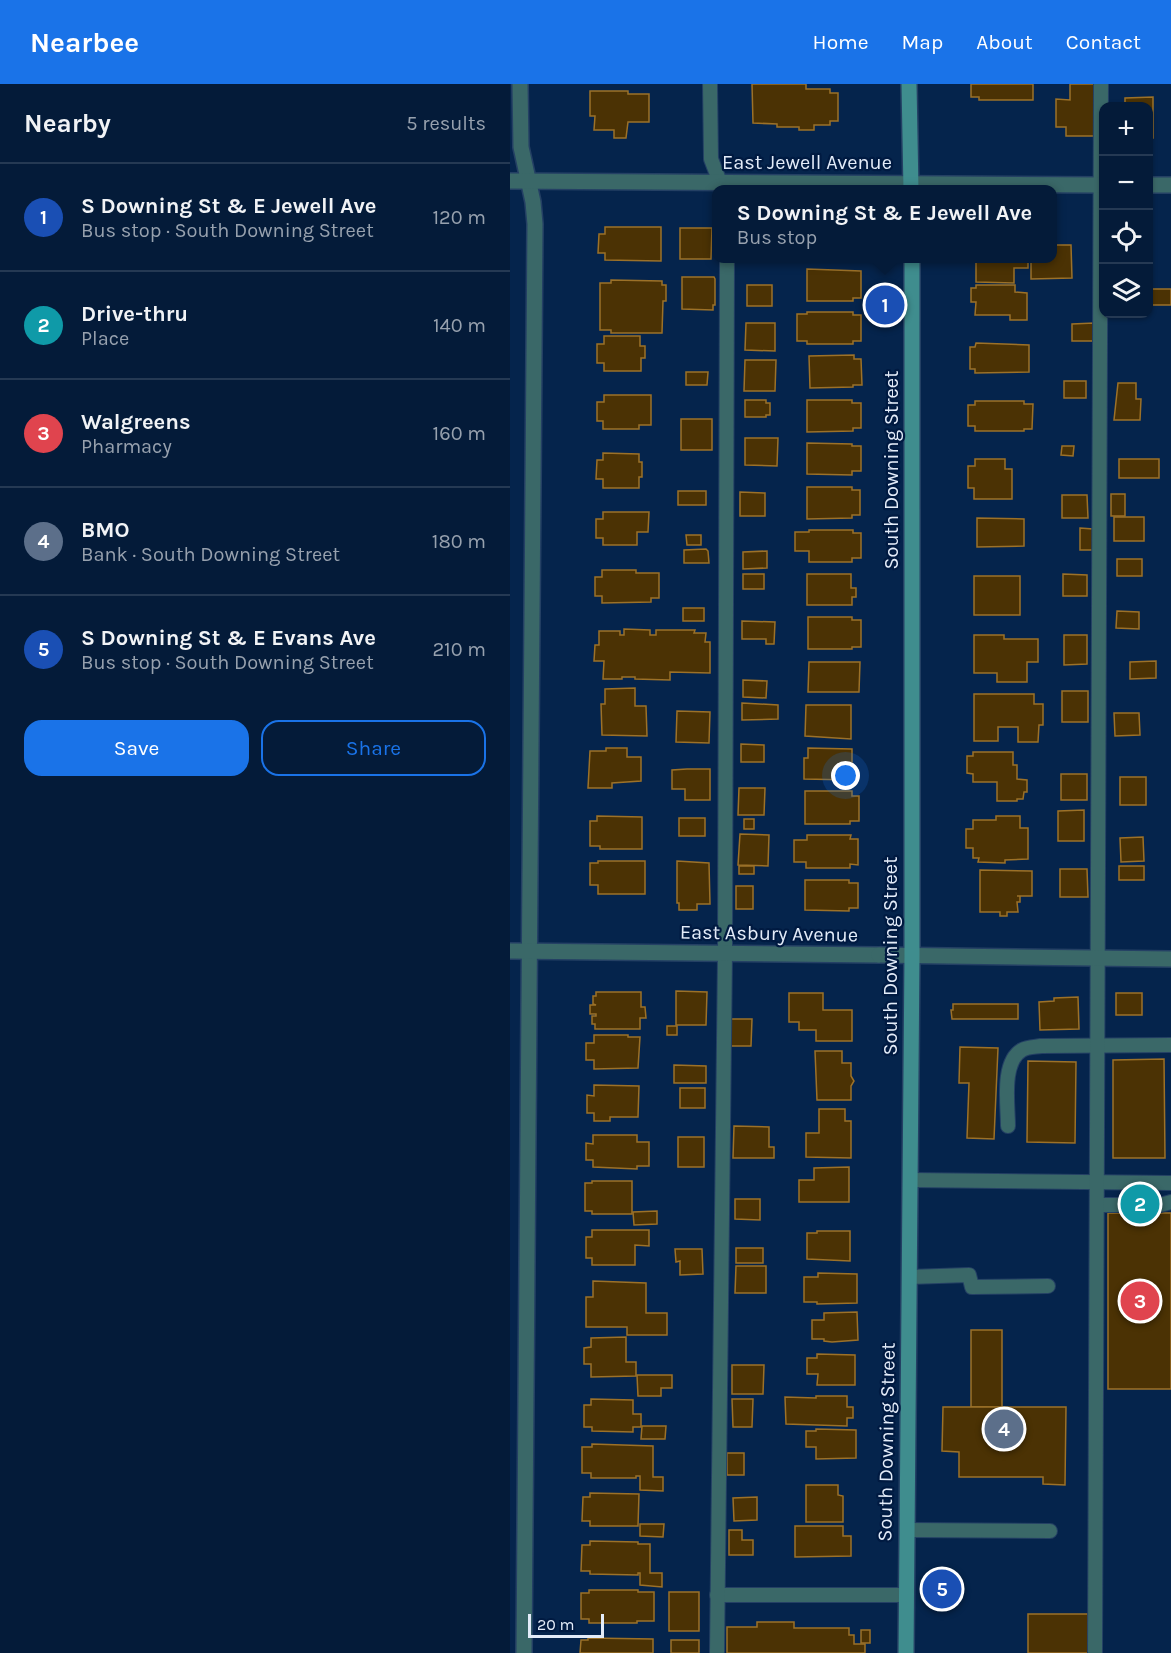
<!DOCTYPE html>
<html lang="en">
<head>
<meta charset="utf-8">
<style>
  :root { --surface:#041b39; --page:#0d2441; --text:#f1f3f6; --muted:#97a1ae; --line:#253953; --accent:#1a73e8 }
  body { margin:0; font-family:Karla,sans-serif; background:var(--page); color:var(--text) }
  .controls { position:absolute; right:18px; top:18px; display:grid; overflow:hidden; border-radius:12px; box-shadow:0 2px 4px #0004 }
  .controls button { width:54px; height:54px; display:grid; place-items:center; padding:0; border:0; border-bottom:2px solid var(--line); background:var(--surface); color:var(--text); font:30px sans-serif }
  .scale { position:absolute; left:18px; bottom:15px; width:76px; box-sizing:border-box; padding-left:6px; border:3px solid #e3ecf9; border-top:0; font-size:16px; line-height:21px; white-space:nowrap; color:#e3ecf9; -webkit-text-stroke:4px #001a41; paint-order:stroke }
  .you { position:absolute; left:336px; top:692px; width:21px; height:21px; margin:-15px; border:4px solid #fff; border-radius:50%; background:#1a73e8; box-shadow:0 0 0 9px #1a73e833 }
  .badge { display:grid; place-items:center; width:39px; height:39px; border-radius:50%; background:var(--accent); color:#fff; font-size:20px; font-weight:700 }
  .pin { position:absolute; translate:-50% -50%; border:3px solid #fff; box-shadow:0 2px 6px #0006 }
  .popup { position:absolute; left:202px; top:101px; width:345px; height:78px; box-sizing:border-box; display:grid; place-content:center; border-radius:12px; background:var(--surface); filter:drop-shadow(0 2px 4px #0005); font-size:20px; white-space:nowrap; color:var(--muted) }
  .popup b { font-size:22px; color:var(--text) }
  .popup::after { content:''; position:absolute; left:50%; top:100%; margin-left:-12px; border:12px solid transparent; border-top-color:var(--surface) }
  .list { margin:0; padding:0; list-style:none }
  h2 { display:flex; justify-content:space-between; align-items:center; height:78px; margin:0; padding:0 24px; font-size:26px }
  h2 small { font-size:20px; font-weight:400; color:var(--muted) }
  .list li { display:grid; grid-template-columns:39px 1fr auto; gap:18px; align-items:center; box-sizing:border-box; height:108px; padding:0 24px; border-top:2px solid var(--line) }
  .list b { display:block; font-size:22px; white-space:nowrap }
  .list p { margin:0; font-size:20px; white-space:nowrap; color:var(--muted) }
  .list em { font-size:20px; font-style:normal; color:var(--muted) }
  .actions { display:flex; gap:12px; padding:18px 24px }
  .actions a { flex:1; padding:14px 0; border:2px solid var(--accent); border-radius:18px; text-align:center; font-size:21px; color:var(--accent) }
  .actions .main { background:var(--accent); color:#fff }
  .icon { flex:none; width:33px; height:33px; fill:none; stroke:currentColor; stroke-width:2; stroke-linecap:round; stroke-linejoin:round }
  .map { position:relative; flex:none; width:661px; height:1569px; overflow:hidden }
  header { display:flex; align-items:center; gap:36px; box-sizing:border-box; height:84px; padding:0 30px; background:var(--accent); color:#fff }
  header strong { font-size:28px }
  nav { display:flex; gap:33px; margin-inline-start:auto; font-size:21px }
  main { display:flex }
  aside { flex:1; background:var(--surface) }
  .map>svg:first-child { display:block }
  .building { fill:#4b3204; stroke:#9c7128; stroke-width:1.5 }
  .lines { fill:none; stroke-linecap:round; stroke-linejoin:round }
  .service-casing { stroke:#244064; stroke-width:16 }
  .minor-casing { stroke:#244064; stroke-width:18 }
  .tertiary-casing { stroke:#244064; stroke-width:18 }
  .secondary-casing { stroke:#244064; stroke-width:18 }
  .service { stroke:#3a6868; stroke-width:14 }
  .minor { stroke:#3a6868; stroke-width:15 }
  .tertiary { stroke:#3a6868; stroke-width:15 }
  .secondary { stroke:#3f8d8e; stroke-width:15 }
  .labels { text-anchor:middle; stroke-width:4.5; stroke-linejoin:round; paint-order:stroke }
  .street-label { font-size:20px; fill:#e3ecf9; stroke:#001a41 }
</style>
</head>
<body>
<header>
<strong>Nearbee</strong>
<nav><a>Home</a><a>Map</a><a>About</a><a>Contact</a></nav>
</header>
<main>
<aside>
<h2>Nearby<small>5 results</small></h2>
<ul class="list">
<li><span class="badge" style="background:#1a4fb4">1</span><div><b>S Downing St &amp; E Jewell Ave</b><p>Bus stop · South Downing Street</p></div><em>120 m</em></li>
<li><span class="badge" style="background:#0f9aa8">2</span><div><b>Drive-thru</b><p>Place</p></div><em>140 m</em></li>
<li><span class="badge" style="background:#e0444e">3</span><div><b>Walgreens</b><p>Pharmacy</p></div><em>160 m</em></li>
<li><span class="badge" style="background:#5c6f8a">4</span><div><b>BMO</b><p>Bank · South Downing Street</p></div><em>180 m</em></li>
<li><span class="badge" style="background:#1a4fb4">5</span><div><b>S Downing St &amp; E Evans Ave</b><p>Bus stop · South Downing Street</p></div><em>210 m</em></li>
</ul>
<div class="actions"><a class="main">Save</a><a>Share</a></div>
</aside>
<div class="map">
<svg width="661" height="1569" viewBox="0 0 661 1569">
  <rect width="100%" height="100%" fill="#05244c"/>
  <g class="building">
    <path d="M242 0H296V5H320V9H328V37H320V41H304V46H289V43H267V40L243 39Z"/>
    <path d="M461 0H523V16H469V13H461Z"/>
    <path d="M560 0H590V45H584V52H556V43H546V15L560 16Z"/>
    <path d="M80 7H118V10H139V38H118L116 54H104V46H84L85 32H80Z"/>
    <path d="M643 13V54H638V22H615V14Z"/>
    <path d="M95 143H151V177L95 176V169H88L89 150H95Z"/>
    <path d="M170 144H202L201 175H170Z"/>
    <path d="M543 161H561L562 194 521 195V174H543Z"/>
    <rect x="298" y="174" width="44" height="3"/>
    <path d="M466 174H518V184H504V199L466 198Z"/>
    <path d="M297 185 351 187V214H343V217H297Z"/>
    <path d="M172 193H204L205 195V221H203V226L172 225Z"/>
    <path d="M101 196 152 197V201H156V217H153L152 249H101V246H90V199H101Z"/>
    <rect x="237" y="201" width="25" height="21"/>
    <path d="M466 201H505V208L517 209V236H500V231H465L466 218H461V204H466Z"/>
    <rect x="638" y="205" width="23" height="16"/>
    <path d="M297 228H343V231H351V257H343V260H297V257H287V230H297Z"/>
    <path d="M236 239H265V267L235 266Z"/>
    <path d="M584 239V257H562V240Z"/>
    <path d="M94 252H130V262H135V274H131V287H94V279H87V260H94Z"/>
    <path d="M466 259 519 261V288L465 289V285H460V263H465Z"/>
    <path d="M344 271V275H351L352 301H343V303L300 304 299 272Z"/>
    <path d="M235 276H266L265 307H234Z"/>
    <path d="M176 288H198L197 301H176Z"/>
    <rect x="554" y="297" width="22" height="17"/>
    <path d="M608 299H626V315H631L630 336H604Z"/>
    <path d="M94 311H141V341H129V345H93V337H87V318H94Z"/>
    <path d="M235 316H256V319H260V331H256V333H235Z"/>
    <path d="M297 316H342V319H351V344H343V347L297 348Z"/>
    <path d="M465 317H514V320H523L522 345H514V347H465V342H458V321H465Z"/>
    <rect x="171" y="335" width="31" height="31"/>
    <path d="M235 354H268L267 382 235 381Z"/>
    <path d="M297 359 342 360V362H351V387H342V391L297 390Z"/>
    <path d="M552 362H564L563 372 551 371Z"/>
    <path d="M93 369 129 370V378H132V393H129V404H93V395H86L87 376H93Z"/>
    <path d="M465 375H495V385H502V415H464V404H458V382H465Z"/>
    <rect x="609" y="375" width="40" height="19"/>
    <path d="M297 403H342V406H350V431H342V434L297 435Z"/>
    <rect x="168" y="407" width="28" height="14"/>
    <path d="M230 408 255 409V432H230Z"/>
    <rect x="601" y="410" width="14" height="22"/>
    <path d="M552 411H577L578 434H552Z"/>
    <path d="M93 428H139L138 448H127V461H93V454H86V435H93Z"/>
    <rect x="604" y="433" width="30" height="24"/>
    <path d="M467 434 514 435V462L467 463Z"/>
    <path d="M570 444 583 445V466H570Z"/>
    <path d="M299 446H343V449H351V474H342V478H299V467H285V448H299Z"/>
    <path d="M176 451H191V461H177Z"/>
    <path d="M196 465 198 467 199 479H174V466Z"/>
    <path d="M257 467V484L233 485V468Z"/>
    <rect x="607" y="475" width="25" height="17"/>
    <path d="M92 486H126V489H149V514H141V518L92 519V512H85V493H92Z"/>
    <rect x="233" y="490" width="21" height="15"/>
    <path d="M297 490H341V504H346V513H342V521H297Z"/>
    <path d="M553 490 577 491V512H553Z"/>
    <rect x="464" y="492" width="46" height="39"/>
    <rect x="173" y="524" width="21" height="13"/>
    <path d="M607 527 629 528V545L606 544Z"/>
    <path d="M298 533H342V536H351V563H342V565H298Z"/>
    <path d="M232 537 265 538 264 560H256V555H232Z"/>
    <path d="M114 545 140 546V551H146V546H185L184 549H196L195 558H200V589L160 588V596L125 595V593H112V595H93L94 577H84L85 561H89V547H110V551H114Z"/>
    <path d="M464 551H494V555H528V578H517V598H487V589H464Z"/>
    <path d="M554 551H577V580L554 581Z"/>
    <path d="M646 577V594L620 595V578Z"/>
    <path d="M299 578H350L349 608H298Z"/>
    <path d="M233 596 257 597 256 614 233 613Z"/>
    <path d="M125 604V622H136L137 652 92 651 91 620H95V605Z"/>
    <rect x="552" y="607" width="26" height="31"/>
    <path d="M464 610H524V620H533V641H529L528 658H508V643H488V657H464Z"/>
    <path d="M232 619 268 621V635L232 636Z"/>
    <path d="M296 621H341V655L295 652Z"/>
    <path d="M167 627 200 628 199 659 166 658Z"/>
    <path d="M604 629H629L630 651 605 652Z"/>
    <path d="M231 660 254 661V678H231Z"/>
    <path d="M96 664H117V673H131V697L102 699V704H78L80 667H96Z"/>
    <path d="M298 664 342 665V696L294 695V674H298Z"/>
    <path d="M463 668H503V681H507V695L517 696V708H514L513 715H507V717H487V698H463V690L457 689V672H463Z"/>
    <path d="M177 685H200V716H175V705H162V686Z"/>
    <rect x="551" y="690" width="26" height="26"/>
    <rect x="610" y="693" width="26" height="28"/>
    <path d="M229 704H255L254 731H228Z"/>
    <path d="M295 707H342V712H349V737H340V740H295Z"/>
    <path d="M574 726V757H548V727Z"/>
    <path d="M87 732 132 733V765H90V762H80V737H87Z"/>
    <path d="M486 732H510V744H518V775L495 776V779L468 778 469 774H463V764H456V745H463V736H486Z"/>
    <rect x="169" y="734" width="26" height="18"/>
    <rect x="234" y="735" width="10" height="10"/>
    <path d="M230 750 259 751 258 782 228 781Z"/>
    <path d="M297 751H341L340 755H348V781L340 780V784H296V778H284V756H297Z"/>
    <path d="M633 753 634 777 611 778 610 754Z"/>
    <path d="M88 777H135V810H88V801H80V779H88Z"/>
    <path d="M167 777 199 779 200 820H187V826H169V819H167Z"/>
    <rect x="229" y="782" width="15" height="8"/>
    <rect x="609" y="782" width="25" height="14"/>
    <path d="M550 785H577L578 813H550Z"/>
    <path d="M470 786 522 787V812H507H510V818H507L508 828H497V832H490V828H470Z"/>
    <path d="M295 796H339V799H348V824H339V827L295 826Z"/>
    <rect x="226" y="802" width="17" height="23"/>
    <path d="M166 907 197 908 196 941H166Z"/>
    <path d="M86 908H131V923H135L136 934H130V945H85V940H82V932H86V930H80V921H86L83 920V912H86Z"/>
    <path d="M279 909H313V926H342V957H306V946H289V938H279Z"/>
    <rect x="606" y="909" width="26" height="22"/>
    <path d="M568 913 569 945 530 946 529 918 544 917V914Z"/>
    <path d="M443 920H508V935H442L441 926H443Z"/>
    <path d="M221 935H242L241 962H221Z"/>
    <rect x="157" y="942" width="10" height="9"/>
    <path d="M84 951H118V953H130L128 984 84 985V976H76V959H84Z"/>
    <path d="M450 963 488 964 484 1055 457 1054 459 999H449Z"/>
    <path d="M305 967H332V979H341V992L344 997 341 1002V1016H307Z"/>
    <path d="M654 975 655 1074H603V976Z"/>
    <path d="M518 977 566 978 565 1059 517 1058Z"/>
    <path d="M164 981 196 982V999H164Z"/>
    <path d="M84 1001 129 1002 128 1033H100V1037H84V1029H77V1011L84 1012Z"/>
    <rect x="170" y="1004" width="25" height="20"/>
    <path d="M309 1025H335V1037H341V1074L296 1073V1049H309Z"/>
    <path d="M224 1042 259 1043V1063H264V1074H223Z"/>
    <path d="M83 1051H127V1058H139V1082H127V1085L83 1083V1076H76V1059L83 1060Z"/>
    <rect x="168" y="1053" width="26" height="30"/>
    <path d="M339 1083V1118H289V1096H304V1084Z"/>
    <path d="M82 1097H122V1130H82V1127H75V1099H82Z"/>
    <path d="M646 1110V1129H615V1111Z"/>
    <path d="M225 1115H250V1136L225 1135Z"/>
    <path d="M147 1127V1140L124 1141 123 1128Z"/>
    <rect x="598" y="1129" width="63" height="176"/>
    <path d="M82 1146H139V1162L125 1161V1181H82V1174H76V1153H82Z"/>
    <path d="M307 1147H340V1177L297 1175V1149H307Z"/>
    <rect x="226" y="1164" width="27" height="15"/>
    <path d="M165 1165H192L193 1190 170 1191V1177L166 1178Z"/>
    <path d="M226 1182H256V1209H225Z"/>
    <path d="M308 1189 347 1190V1219L307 1220V1218H294V1193H308Z"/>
    <path d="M83 1197 136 1199V1229H157V1251H117V1243H76V1213H83Z"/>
    <path d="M347 1228 348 1256 322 1258 314 1257V1255H302V1236H314V1229Z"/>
    <rect x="461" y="1246" width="31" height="77"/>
    <path d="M116 1253V1278H126V1292L81 1293V1280H74V1264L81 1263V1254Z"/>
    <path d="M307 1270 345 1271V1301H307L308 1290H297V1274H307Z"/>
    <path d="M222 1281H254L253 1310H222Z"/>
    <path d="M127 1291H162V1304H151V1312H128Z"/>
    <path d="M306 1312H337V1323H343V1334H337V1342L276 1340 275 1313 306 1314Z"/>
    <path d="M81 1315 123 1316V1330H131V1343H123V1348L82 1347V1343H74V1321H81Z"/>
    <path d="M222 1315H243L242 1343H223Z"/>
    <path d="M433 1323H556L555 1401 533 1400V1393H449V1368L432 1367Z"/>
    <path d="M132 1342H156L155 1355H131Z"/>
    <path d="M306 1345 346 1346V1374L306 1375V1363H296V1347H306Z"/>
    <path d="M82 1360 143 1362V1393H153V1407L130 1406V1392H126V1394H81V1389H72V1363H82Z"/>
    <rect x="217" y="1369" width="17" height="22"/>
    <path d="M296 1401H328V1411L333 1412V1438H296Z"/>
    <path d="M80 1409 129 1410 128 1442H80V1437H72L73 1413H80Z"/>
    <path d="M247 1413V1436L224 1437 223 1414Z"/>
    <path d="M130 1440H154L153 1453 130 1452Z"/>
    <path d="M285 1442H333V1452H341V1472L285 1473Z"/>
    <path d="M219 1446H232V1456H243V1471H219Z"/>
    <path d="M80 1457 128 1458V1460H140V1489H152V1503L130 1501V1489H128V1491L80 1490V1487H71L72 1461H80Z"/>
    <path d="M79 1506H128V1508H144V1537H127V1539H79V1535H71V1509H79Z"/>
    <rect x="159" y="1508" width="30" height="39"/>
    <rect x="518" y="1530" width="60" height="39"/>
    <path d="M247 1538H284V1544H339V1551H344V1560H355V1569H217V1543H247Z"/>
    <rect x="351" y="1546" width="9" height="13"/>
    <path d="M78 1554 143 1555V1569H70L71 1556H78Z"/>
    <rect x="161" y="1556" width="28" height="13"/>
  </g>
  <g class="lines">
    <defs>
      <g id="service">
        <path d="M200 0 201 75 213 106"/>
        <path d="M498 1042C498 1021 491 978 512 966 517 963 525 963 531 962L661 961"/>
        <path d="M400 1096 661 1099"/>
        <path d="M587 1121H650L661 1118"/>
        <path d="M399 1193 459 1191 462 1203 538 1202"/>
        <path d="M397 1446 540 1447"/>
        <path d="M207 1511H396"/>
        <path d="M207 1569 215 869 217 174"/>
        <path d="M585 1569 591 0"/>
      </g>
      <g id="minor">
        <path d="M10 0 11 63 23 118 25 140 14 1569"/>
        <path d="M0 97 594 101"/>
        <path d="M638 101H661"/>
        <path d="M0 867 369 871"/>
      </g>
      <path id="tertiary" d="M369 871 661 875"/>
      <g id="secondary">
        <path d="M399 0 401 106"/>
        <path d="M396 1569 402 871V174"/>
      </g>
    </defs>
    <use href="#service" class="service-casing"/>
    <use href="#minor" class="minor-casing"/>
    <use href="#tertiary" class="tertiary-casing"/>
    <use href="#secondary" class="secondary-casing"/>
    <use href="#service" class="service"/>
    <use href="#minor" class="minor"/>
    <use href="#tertiary" class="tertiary"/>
    <use href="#secondary" class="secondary"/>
  </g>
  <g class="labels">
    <g class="street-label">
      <text x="297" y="85">East Jewell Avenue</text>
      <text transform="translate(381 386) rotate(-90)" y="7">South Downing Street</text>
      <text transform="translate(259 849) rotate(1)" y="7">East Asbury Avenue</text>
      <text transform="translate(380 872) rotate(-90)" y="7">South Downing Street</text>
      <text transform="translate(376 1358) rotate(-89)" y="7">South Downing Street</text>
    </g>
  </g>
</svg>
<div class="controls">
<button>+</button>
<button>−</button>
<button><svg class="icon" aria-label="locate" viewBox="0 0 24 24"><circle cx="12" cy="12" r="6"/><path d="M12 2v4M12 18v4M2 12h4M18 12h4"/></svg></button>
<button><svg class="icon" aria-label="layers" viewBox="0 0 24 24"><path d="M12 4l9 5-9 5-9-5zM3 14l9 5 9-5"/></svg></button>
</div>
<div class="scale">20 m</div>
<div class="you"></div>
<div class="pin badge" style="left:375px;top:221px;background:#1a4fb4">1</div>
<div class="popup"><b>S Downing St &amp; E Jewell Ave</b>Bus stop</div>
<div class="pin badge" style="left:630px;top:1120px;background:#0f9aa8">2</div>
<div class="pin badge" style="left:630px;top:1217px;background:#e0444e">3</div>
<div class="pin badge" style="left:494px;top:1345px;background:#5c6f8a">4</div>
<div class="pin badge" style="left:432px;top:1505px;background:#1a4fb4">5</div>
</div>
</main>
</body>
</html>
